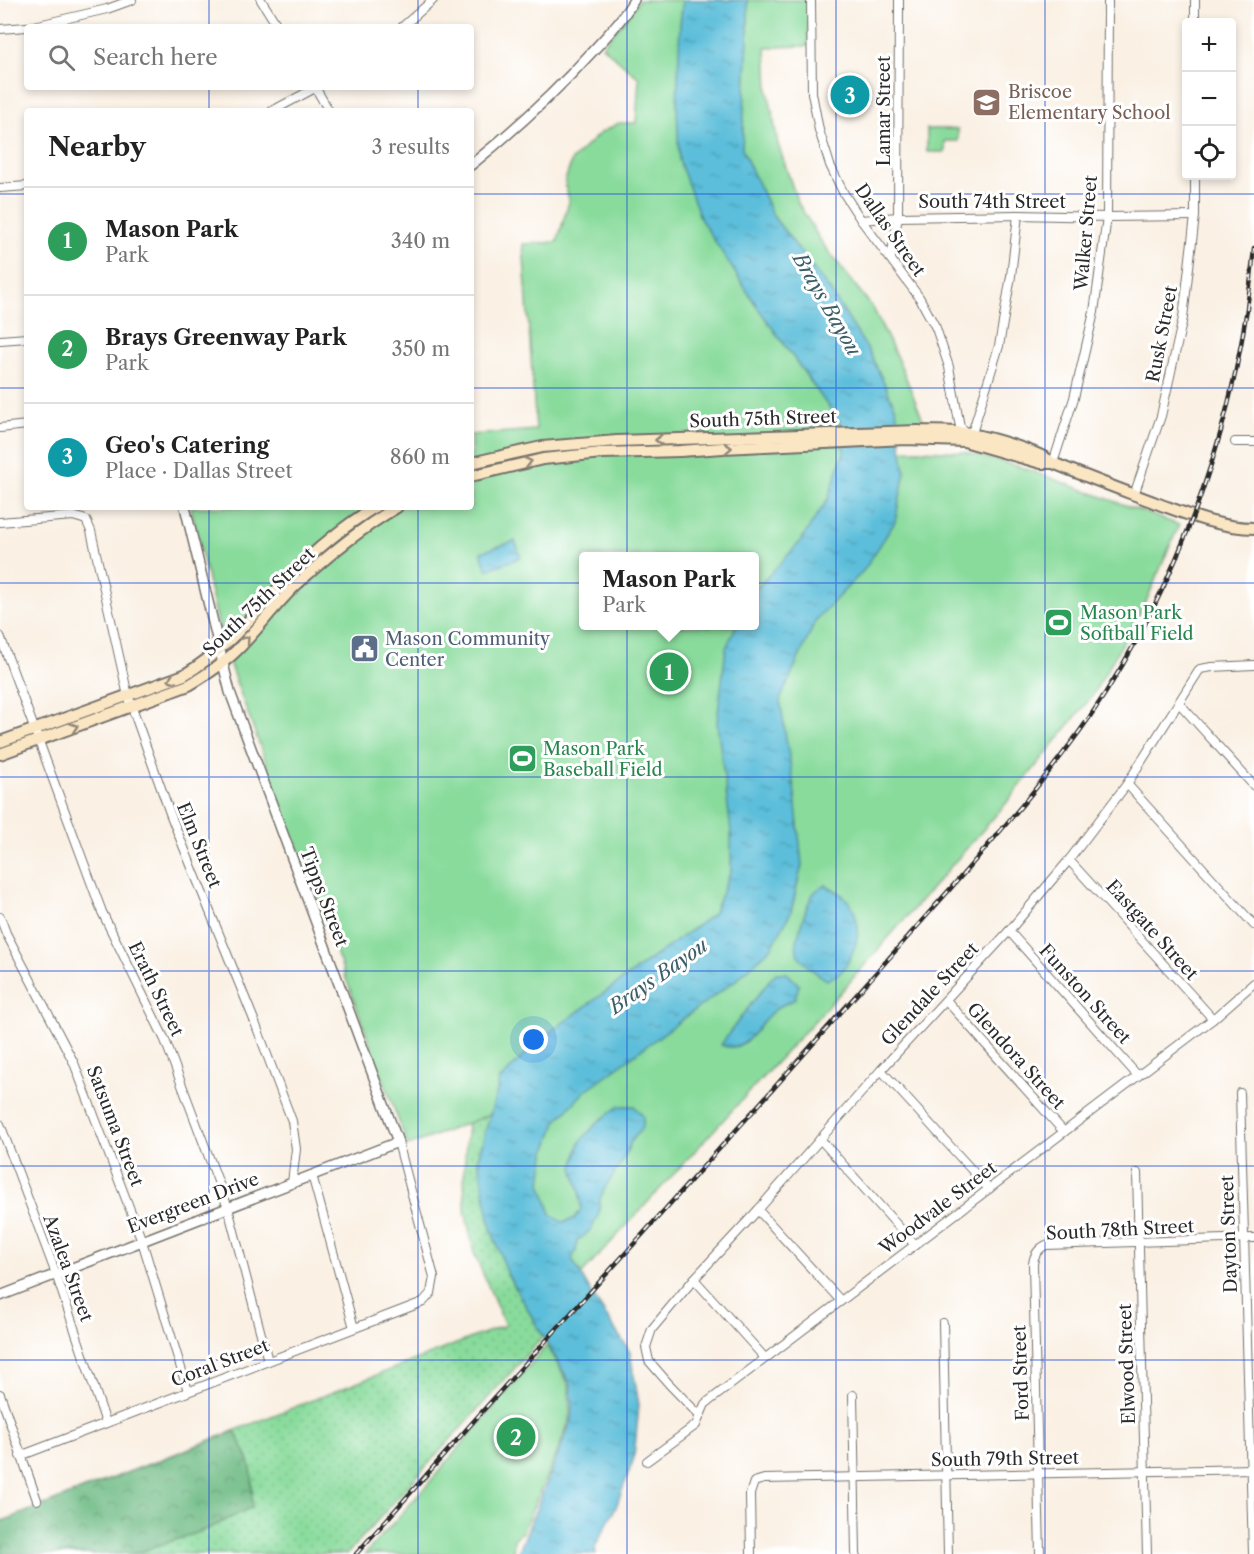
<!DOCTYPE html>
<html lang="en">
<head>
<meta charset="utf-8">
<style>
  :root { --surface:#fff; --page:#f2f2f2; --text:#222; --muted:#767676; --line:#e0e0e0; --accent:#0b8043 }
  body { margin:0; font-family:"Libre Caslon Text",serif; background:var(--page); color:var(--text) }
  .controls { position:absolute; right:18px; top:18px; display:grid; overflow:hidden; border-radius:6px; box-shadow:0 3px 9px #0003 }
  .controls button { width:54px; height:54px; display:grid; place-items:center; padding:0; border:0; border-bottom:2px solid var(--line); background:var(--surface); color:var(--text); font:30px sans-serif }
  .you { position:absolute; left:534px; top:1040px; width:21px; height:21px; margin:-15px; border:4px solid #fff; border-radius:50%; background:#1a73e8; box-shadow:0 0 0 9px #1a73e833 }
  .badge { display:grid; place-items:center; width:39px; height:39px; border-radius:50%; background:var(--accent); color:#fff; font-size:20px; font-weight:700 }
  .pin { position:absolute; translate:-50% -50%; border:3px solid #fff; box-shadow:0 2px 6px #0006 }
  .popup { position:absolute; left:579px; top:552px; width:180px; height:78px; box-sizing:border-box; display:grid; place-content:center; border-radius:6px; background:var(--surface); filter:drop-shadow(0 2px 4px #0005); font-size:20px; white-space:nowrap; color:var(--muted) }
  .popup b { font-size:22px; color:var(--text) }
  .popup::after { content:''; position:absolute; left:50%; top:100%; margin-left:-12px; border:12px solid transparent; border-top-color:var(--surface) }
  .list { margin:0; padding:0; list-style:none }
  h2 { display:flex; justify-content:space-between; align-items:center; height:78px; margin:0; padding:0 24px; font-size:26px }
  h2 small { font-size:20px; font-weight:400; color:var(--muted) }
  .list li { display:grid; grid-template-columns:39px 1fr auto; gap:18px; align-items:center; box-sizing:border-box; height:108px; padding:0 24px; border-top:2px solid var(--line) }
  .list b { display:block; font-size:22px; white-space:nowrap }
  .list p { margin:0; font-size:20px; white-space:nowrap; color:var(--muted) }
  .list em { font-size:20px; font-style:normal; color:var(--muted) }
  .icon { flex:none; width:33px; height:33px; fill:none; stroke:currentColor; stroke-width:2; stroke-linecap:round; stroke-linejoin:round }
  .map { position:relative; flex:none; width:1254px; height:1554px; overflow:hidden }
  .search { position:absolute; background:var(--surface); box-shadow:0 3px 9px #0003; left:24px; top:24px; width:450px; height:66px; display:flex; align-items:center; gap:15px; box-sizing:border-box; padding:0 21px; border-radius:6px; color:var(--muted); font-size:22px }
  .panel { position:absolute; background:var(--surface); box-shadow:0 3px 9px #0003; left:24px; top:108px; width:450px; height:402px; border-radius:6px }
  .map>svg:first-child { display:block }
  .grass { fill:url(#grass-dots); stroke:#5a8364; stroke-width:1.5 }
  .forest { fill:url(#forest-crowns); stroke:#4c7358; stroke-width:1.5 }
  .park { fill:#89db9c; stroke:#5a8364; stroke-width:1.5; fill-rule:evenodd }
  .water { fill:url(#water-ripples); stroke:#437482; stroke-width:1.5 }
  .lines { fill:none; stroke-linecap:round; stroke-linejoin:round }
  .minor-casing { stroke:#73706b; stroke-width:10 }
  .tertiary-casing { stroke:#73706b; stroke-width:12 }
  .secondary-casing { stroke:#73706b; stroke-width:14 }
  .minor { stroke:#fff; stroke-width:8 }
  .tertiary { stroke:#fff; stroke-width:9 }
  .secondary { stroke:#fbe6c4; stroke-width:10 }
  .rail-casing { stroke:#2b2b2b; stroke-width:4.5 }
  .rail { stroke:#fff; stroke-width:2; stroke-dasharray:7; stroke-linecap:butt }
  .oneway { stroke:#938878 }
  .grid { fill:none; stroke:#1d4ed8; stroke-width:1.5; stroke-opacity:0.55 }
  .labels { text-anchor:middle; stroke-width:6; stroke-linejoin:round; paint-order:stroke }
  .education-label { font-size:18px; fill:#785e54; stroke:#fff; text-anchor:start }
  .street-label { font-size:18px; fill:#2b2b2b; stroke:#fff }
  .leisure-label { font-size:18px; fill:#27864d; stroke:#fff; text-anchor:start }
  .service-label { font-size:18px; fill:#4e5e75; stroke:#fff; text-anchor:start }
  .water-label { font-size:20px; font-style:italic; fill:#3c5e68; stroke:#fff }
</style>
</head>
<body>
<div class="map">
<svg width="1254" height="1554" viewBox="0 0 1254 1554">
  <defs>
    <pattern id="grass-dots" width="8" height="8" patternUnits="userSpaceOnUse" patternTransform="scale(1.5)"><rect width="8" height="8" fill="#89db9c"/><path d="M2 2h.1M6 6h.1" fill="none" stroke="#76bc87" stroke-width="1.8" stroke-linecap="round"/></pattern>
    <pattern id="forest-crowns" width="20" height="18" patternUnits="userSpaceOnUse" patternTransform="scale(1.5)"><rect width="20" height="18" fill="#6ebb84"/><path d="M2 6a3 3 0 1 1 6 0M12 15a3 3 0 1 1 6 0" fill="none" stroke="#5b986c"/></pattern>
    <pattern id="water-ripples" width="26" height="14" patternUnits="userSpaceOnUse" patternTransform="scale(1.5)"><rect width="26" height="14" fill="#5bbeda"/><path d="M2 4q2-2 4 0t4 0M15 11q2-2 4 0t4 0" fill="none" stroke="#4b9bb1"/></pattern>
  </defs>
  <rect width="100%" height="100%" fill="#fff"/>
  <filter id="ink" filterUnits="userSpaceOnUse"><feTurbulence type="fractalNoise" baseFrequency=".0167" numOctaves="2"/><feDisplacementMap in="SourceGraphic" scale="12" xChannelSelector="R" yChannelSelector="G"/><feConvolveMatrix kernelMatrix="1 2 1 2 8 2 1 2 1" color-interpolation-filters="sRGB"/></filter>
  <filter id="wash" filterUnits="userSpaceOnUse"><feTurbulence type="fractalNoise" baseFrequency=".008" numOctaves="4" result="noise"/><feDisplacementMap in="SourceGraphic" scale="24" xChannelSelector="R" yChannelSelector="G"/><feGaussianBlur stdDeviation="1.35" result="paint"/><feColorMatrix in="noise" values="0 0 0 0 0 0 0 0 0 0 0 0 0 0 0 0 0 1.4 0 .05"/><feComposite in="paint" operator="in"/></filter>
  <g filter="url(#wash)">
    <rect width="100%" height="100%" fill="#faf0e3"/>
    <path class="grass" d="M491 1114 478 1158 508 1275 543 1337 347 1554H0V1522L505 1325 474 1253 465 1210 464 1169 468 1123Z"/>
    <path class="forest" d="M235 1431C240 1443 248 1455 251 1468 253 1480 252 1494 252 1507L208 1529 133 1554H0V1522Z"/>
    <g class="park">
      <path d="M639 0H809L808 46 766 47 768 90 778 144 798 203 822 243 873 308 902 368 925 425H898L844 452 919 450 965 452 1021 467 1179 525 1145 604 1092 696 1009 800 840 993 581 1275 557 1234 491 1114 408 1146 224 649 191 507H471V435L536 430 523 244 557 242 569 202 565 181 572 160 600 133 619 123H636L639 78 602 46 627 17ZM584 556H754V626H584Z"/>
      <path d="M927 129H958V141H945V152H927Z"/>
      <path d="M547 1345 569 1385 570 1419 556 1455 523 1531 514 1539 513 1554H365L422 1491Z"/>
    </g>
    <g class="water">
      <path d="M683 0H748V40L742 149 773 216 829 289 870 353 896 409 905 472 895 522 864 570 816 620 780 700 795 794 802 865 791 912 771 948 736 980 585 1091 556 1122 545 1155 541 1183 551 1214 562 1222 574 1219 581 1210 580 1192 573 1168 580 1142 598 1122 619 1106H634L643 1116V1127L631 1142 622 1162 606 1186 600 1199 599 1213 592 1228 584 1236 577 1241 576 1251 572 1259 595 1299 630 1352 639 1405 634 1458 616 1507 595 1547 596 1554H518L572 1419 571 1385 508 1275 491 1229 478 1158 500 1080 539 1040 713 914 731 871V831L717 722 726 648 736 626H754L755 590 799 543 828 499 844 452 840 423 758 308 701 220 679 160 677 106 680 24Z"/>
      <path d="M515 541 521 557 487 570 481 552Z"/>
      <path d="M826 885C834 889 843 894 849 902 854 908 858 921 858 929 859 940 848 966 840 973 836 976 830 978 827 980 816 973 800 963 797 951 794 942 808 900 814 893 817 889 822 887 826 885Z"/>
      <path d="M776 973H787L799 985 795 999C786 1003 777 1007 770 1014 755 1028 746 1055 721 1045 731 1029 743 1015 755 999 763 990 767 981 776 973Z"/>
    </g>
  </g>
  <g filter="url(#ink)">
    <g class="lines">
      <defs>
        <g id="minor">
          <path d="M261 0 278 27"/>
          <path d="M811 0 812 93 819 130 830 165 843 192 861 220 919 297 936 328 949 367 960 427 968 433 973 430 999 346 1011 276 1018 215"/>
          <path d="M1195 22V0"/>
          <path d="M30 27 107 9 132 0"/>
          <path d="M402 27 433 0"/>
          <path d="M0 29 27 27"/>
          <path d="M315 87 329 111"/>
          <path d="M272 111 317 87"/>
          <path d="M0 188 27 186"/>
          <path d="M861 220 898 217 1018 215 1107 217 1195 216"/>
          <path d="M891 258 898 217 899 0"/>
          <path d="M0 340 27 338"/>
          <path d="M0 428 27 425"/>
          <path d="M1235 442H1254"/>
          <path d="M1053 463 1074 398 1094 312 1107 217 1108 0"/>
          <path d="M1134 495 1161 416 1183 318 1195 216V176"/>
          <path d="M0 522 73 516 86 520 91 531 128 696 171 816 254 1020 292 1121 296 1149 292 1183"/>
          <path d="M0 636 102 912 165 1040 228 1208 268 1361"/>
          <path d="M1179 703 1254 786"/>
          <path d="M1127 784 1254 925"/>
          <path d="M1069 860 1213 1019"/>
          <path d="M0 917 6 933 74 1063 142 1241 188 1391"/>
          <path d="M1009 931 1138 1076"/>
          <path d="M946 1000 1064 1132"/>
          <path d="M881 1070 989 1189"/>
          <path d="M1240 1093 1253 1554"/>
          <path d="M0 1124 56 1274 106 1423"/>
          <path d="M820 1139 915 1245"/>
          <path d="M1137 1173 1147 1554"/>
          <path d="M312 1175 354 1328"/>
          <path d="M758 1210 841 1301"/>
          <path d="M694 1279 765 1358"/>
          <path d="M943 1323 948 1554"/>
          <path d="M0 1394 37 1500"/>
          <path d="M853 1395 856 1554"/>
          <path d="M700 1416 669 1384 649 1361 646 1347 652 1329 694 1279 758 1210 881 1070 1009 931 1069 860 1127 784 1200 669 1212 667 1254 665"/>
          <path d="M20 1456 423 1302 431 1293 434 1277 398 1142"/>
          <path d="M647 1461 696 1425 705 1404 1213 1019 1254 983"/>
          <path d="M751 1554 750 1494 754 1482 764 1479 1254 1469"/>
          <path d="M1040 1554 1033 1264C1034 1254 1038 1249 1046 1245L1254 1238"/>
        </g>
        <g id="tertiary">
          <path d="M471 165C513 131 553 95 590 54 606 37 622 20 634 0"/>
          <path d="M0 1296 398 1142 230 692 185 507"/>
        </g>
        <g id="secondary">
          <path d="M471 463 542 447 617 441 918 431C935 432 953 430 970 434 986 437 1043 452 1052 463"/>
          <path d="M471 476 543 459 602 453 680 451 723 448 905 439 964 441 1041 463H1053C1087 477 1122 490 1156 503 1187 514 1220 528 1254 528"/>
          <path d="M0 742 184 675C225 651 254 614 286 580 313 552 342 527 375 507"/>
          <path d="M0 754 189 685C206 675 223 664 237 650 258 629 275 605 296 585 327 556 360 529 397 507"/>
        </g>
      </defs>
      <use href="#minor" class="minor-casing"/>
      <use href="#tertiary" class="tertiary-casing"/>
      <use href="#secondary" class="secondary-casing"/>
      <use href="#minor" class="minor"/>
      <use href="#tertiary" class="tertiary"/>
      <use href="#secondary" class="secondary"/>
      <defs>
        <path id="rail" d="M356 1554C412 1492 467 1428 523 1366 607 1274 690 1182 773 1089 833 1022 892 955 951 888 999 833 1047 778 1089 718 1183 580 1240 413 1254 248"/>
      </defs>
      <use href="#rail" class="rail-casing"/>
      <use href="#rail" class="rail"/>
    </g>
    <defs><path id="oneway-chevron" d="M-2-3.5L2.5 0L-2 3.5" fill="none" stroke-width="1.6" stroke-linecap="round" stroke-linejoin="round" transform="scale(1.5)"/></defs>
    <g class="oneway">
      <use href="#oneway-chevron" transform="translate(659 440) rotate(176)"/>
      <use href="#oneway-chevron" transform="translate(728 448) rotate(-3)"/>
      <use href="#oneway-chevron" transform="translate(528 462) rotate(-14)"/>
      <use href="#oneway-chevron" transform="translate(246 640) rotate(-49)"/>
      <use href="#oneway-chevron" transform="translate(172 679) rotate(160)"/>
      <use href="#oneway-chevron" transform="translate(74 727) rotate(-19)"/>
    </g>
  </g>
  <path class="grid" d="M209 0V27M418 0V27M627 0V1554M836 0V1554M1045 0V1554M209 87V111M418 87V111M0 194H27M471 194H1254M0 388H27M471 388H1254M209 507V1554M418 507V1554M0 583H1254M0 777H1254M0 971H1254M0 1166H1254M0 1360H1254"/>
  <defs>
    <symbol id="school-square" viewBox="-11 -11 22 22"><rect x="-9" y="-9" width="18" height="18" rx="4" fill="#8d6e63" stroke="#fff"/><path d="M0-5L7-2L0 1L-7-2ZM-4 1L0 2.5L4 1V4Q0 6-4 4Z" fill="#fff"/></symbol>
    <symbol id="stadium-square" viewBox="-11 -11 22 22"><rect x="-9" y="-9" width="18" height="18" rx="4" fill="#2e9e5b" stroke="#fff"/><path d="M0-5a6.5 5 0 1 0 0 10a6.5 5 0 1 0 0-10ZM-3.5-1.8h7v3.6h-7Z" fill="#fff"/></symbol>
    <symbol id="civic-square" viewBox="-11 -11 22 22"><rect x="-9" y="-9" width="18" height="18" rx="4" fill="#5c6f8a" stroke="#fff"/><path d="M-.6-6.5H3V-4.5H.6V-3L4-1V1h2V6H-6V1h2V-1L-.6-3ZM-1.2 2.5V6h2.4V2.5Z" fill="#fff"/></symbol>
  </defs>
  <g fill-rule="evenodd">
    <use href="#school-square" x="970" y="86" width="33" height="33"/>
    <use href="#stadium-square" x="1042" y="606" width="33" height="33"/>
    <use href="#civic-square" x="348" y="632" width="33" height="33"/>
    <use href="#stadium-square" x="506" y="742" width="33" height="33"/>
  </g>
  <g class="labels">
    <g class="education-label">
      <text x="1008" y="98">Briscoe<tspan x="1008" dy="21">Elementary School</tspan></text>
    </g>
    <g class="street-label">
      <text transform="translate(884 111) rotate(-90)" y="6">Lamar Street</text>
      <text x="992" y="208">South 74th Street</text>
      <text transform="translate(890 230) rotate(55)" y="6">Dallas Street</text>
      <text transform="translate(1086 233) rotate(-85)" y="6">Walker Street</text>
      <text transform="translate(1162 334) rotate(-79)" y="6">Rusk Street</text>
      <text transform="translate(763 419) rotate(-2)" y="6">South 75th Street</text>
      <text transform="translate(259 602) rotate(-44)" y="6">South 75th Street</text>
      <text transform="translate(199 845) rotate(68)" y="6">Elm Street</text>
      <text transform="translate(324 897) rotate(69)" y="6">Tipps Street</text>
      <text transform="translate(1152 930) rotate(48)" y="6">Eastgate Street</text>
      <text transform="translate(156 989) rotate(64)" y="6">Erath Street</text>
      <text transform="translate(930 994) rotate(-47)" y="6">Glendale Street</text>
      <text transform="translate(1085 994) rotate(48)" y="6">Funston Street</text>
      <text transform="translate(1016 1056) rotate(48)" y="6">Glendora Street</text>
      <text transform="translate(115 1126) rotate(69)" y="6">Satsuma Street</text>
      <text transform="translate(193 1203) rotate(-21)" y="6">Evergreen Drive</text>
      <text transform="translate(938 1208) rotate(-37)" y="6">Woodvale Street</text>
      <text transform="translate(1120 1230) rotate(-3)" y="6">South 78th Street</text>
      <text transform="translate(1229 1234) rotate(-92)" y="6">Dayton Street</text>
      <text transform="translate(68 1268) rotate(70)" y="6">Azalea Street</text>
      <text transform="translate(220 1363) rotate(-21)" y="6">Coral Street</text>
      <text transform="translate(1127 1364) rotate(-92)" y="6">Elwood Street</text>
      <text transform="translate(1021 1373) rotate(-92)" y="6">Ford Street</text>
      <text transform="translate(1005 1459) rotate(-1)" y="6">South 79th Street</text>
    </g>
    <g class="leisure-label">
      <text x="1080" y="619">Mason Park<tspan x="1080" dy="21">Softball Field</tspan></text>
      <text x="543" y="755">Mason Park<tspan x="543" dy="21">Baseball Field</tspan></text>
    </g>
    <g class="service-label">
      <text x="385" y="645">Mason Community<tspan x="385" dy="21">Center</tspan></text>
    </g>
    <g class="water-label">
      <text transform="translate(827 304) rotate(60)" y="7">Brays Bayou</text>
      <text transform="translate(658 976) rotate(-35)" y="7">Brays Bayou</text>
    </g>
  </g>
</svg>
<div class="controls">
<button>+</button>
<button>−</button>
<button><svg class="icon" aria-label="locate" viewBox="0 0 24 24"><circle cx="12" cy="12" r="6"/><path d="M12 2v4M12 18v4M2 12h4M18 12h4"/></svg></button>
</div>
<div class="you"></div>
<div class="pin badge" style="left:669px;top:672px;background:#2e9e5b">1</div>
<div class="popup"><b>Mason Park</b>Park</div>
<div class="pin badge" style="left:516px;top:1437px;background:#2e9e5b">2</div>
<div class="pin badge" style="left:850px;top:95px;background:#0f9aa8">3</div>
<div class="search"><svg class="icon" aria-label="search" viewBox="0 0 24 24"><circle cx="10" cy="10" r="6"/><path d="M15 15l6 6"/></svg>Search here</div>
<section class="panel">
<h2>Nearby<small>3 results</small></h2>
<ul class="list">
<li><span class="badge" style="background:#2e9e5b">1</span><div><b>Mason Park</b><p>Park</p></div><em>340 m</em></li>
<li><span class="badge" style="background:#2e9e5b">2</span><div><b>Brays Greenway Park</b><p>Park</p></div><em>350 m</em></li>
<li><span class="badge" style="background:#0f9aa8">3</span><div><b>Geo's Catering</b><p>Place · Dallas Street</p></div><em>860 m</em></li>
</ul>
</section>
</div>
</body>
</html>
